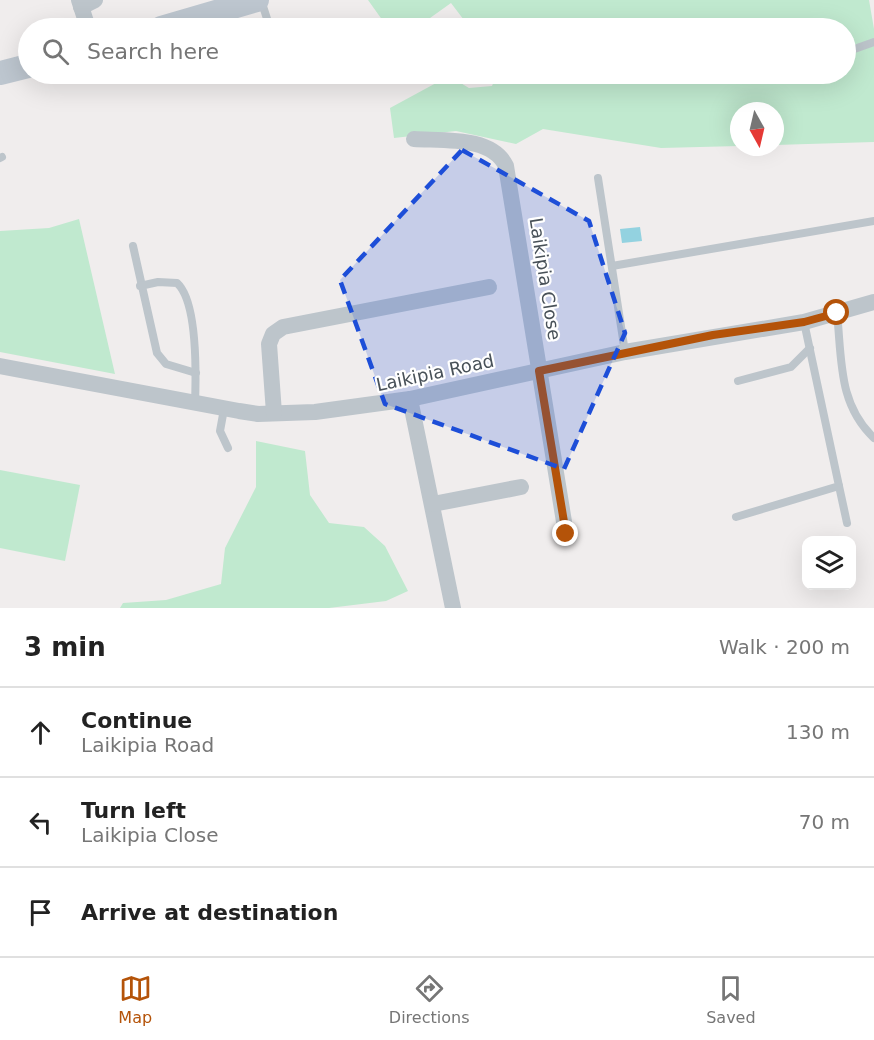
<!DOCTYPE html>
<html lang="en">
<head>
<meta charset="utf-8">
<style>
  :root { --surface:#fff; --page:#f2f2f2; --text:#222; --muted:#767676; --line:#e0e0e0; --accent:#b45309 }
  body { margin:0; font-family:"DejaVu Sans",sans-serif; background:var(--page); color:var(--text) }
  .controls { position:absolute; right:18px; bottom:18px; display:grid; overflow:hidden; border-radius:12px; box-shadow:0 6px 24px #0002 }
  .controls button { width:54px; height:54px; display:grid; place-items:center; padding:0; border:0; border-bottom:2px solid var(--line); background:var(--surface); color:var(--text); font:30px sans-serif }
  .compass { position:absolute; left:730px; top:102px; width:54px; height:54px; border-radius:50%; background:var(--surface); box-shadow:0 6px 24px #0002; rotate:172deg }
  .stop { position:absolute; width:18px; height:18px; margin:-14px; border:4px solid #b45309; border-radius:50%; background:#fff }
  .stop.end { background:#b45309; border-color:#fff; box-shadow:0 2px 6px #0008 }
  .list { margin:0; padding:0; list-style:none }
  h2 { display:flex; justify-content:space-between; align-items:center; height:78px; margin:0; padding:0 24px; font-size:26px }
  h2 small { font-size:20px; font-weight:400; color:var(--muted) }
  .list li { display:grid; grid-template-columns:39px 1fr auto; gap:18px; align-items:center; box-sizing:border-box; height:90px; padding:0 24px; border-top:2px solid var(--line) }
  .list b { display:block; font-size:22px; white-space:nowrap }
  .list p { margin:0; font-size:20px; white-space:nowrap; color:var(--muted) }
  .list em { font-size:20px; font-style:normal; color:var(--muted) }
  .icon { flex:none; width:33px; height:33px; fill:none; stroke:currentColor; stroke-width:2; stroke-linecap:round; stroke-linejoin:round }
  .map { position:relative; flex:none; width:874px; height:608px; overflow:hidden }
  .search { position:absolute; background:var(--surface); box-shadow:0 6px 24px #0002; left:18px; right:18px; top:18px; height:66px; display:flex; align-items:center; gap:15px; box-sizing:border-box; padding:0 21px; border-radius:33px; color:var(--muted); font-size:22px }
  .sheet { height:348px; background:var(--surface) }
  nav { display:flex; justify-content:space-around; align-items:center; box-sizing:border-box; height:84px; border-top:2px solid var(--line); background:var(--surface); font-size:16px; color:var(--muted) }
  nav a { display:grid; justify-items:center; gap:3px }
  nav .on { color:var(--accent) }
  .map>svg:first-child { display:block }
  .green { fill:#c0e9cf }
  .water { fill:#93d2e0 }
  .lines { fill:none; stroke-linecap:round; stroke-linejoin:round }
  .lane { stroke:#bdc5cb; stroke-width:8 }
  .street { stroke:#bdc5cb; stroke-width:16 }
  .secondary { stroke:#bdc6cf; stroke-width:24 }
  .route { stroke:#b45309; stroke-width:8 }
  .marked { fill:#1d4ed8; fill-opacity:0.2; stroke:#1d4ed8; stroke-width:4.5; stroke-dasharray:12 8; stroke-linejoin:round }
  .labels { text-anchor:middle; stroke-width:4.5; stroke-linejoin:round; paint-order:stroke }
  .street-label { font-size:18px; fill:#485158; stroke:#fff }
</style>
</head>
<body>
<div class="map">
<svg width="874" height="608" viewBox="0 0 874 608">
  <rect width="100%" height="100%" fill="#f0eded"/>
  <g class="green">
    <path d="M368 0H869L874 29V142L775 145V111H739V146L661 148 543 129 516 144 456 131 394 138 390 108 449 76 469 88 492 86 497 74H846V28H552L550 19 504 28H470L451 3 416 28H388Z"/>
    <path d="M79 219 115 374 0 352V231L49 228Z"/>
    <path d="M256 441 305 451 310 495 329 523 364 527 385 546 408 591 386 601 329 608H120L123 603 166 600 221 584 225 548 256 487Z"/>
    <path d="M0 470 80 485 65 561 0 548Z"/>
  </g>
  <path class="water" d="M640 227 642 241 622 243 620 229Z"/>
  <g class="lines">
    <g class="lane">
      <path d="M261 0 270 28"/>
      <path d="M846 52 874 42"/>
      <path d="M311 74 313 78"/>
      <path d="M187 75 195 74"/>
      <path d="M0 158 2 157"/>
      <path d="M598 178 625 352"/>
      <path d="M133 246 157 353 166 364 196 373"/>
      <path d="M612 266 874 221"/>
      <path d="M140 286 158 282 177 283C198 302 196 376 195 404"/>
      <path d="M837 313C842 360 838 404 874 438"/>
      <path d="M738 381 791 367 810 348"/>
      <path d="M224 409 220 431 228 448"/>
      <path d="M839 486 847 523"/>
      <path d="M736 517 839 486 804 322"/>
    </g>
    <g class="street">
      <path d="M79 0 88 28"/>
      <path d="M81 7 95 0"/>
      <path d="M414 139C443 141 492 136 506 166L566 534"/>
      <path d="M0 366 239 411 258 414 315 412 410 399 625 352 804 322 874 302"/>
      <path d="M410 399 453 608"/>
      <path d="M274 413 269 344 273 334 283 327 489 287"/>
      <path d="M433 504 521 487"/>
    </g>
    <g class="secondary">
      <path d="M161 28 257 0"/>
      <path d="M0 73 28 66"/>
    </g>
  </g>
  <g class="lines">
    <path class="route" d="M566 534 539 371 713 335 804 322 837 313"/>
  </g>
  <path class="marked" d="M462 150 589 221 625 333 564 469 385 404 340 280Z"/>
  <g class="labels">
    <g class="street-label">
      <text transform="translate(545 279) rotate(81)" y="6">Laikipia Close</text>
      <text transform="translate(435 373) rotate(-12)" y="6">Laikipia Road</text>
    </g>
  </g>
</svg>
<div class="controls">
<button><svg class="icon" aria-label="layers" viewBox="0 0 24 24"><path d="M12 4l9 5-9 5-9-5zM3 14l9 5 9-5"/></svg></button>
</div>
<svg class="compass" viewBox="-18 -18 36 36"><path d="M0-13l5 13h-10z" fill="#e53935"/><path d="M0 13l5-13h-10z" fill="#767676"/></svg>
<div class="stop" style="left:837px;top:313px"></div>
<div class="stop end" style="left:566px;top:534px"></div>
<div class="search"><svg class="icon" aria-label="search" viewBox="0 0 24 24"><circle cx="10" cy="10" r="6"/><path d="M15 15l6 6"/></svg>Search here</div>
</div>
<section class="sheet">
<h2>3 min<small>Walk · 200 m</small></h2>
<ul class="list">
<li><svg class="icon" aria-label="ahead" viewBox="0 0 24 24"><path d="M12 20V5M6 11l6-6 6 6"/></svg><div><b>Continue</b><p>Laikipia Road</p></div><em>130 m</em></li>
<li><svg class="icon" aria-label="left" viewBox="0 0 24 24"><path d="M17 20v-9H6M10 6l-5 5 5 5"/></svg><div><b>Turn left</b><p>Laikipia Close</p></div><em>70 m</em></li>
<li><svg class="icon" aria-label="arrive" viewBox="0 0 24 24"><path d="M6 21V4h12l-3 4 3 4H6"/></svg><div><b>Arrive at destination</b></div></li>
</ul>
</section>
<nav>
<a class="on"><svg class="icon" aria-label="map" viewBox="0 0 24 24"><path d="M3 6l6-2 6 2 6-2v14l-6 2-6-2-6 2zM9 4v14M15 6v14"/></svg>Map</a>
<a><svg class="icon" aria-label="directions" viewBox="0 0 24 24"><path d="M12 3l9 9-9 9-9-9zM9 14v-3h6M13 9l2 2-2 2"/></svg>Directions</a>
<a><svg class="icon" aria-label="saved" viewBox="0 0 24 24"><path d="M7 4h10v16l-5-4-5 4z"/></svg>Saved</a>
</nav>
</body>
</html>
